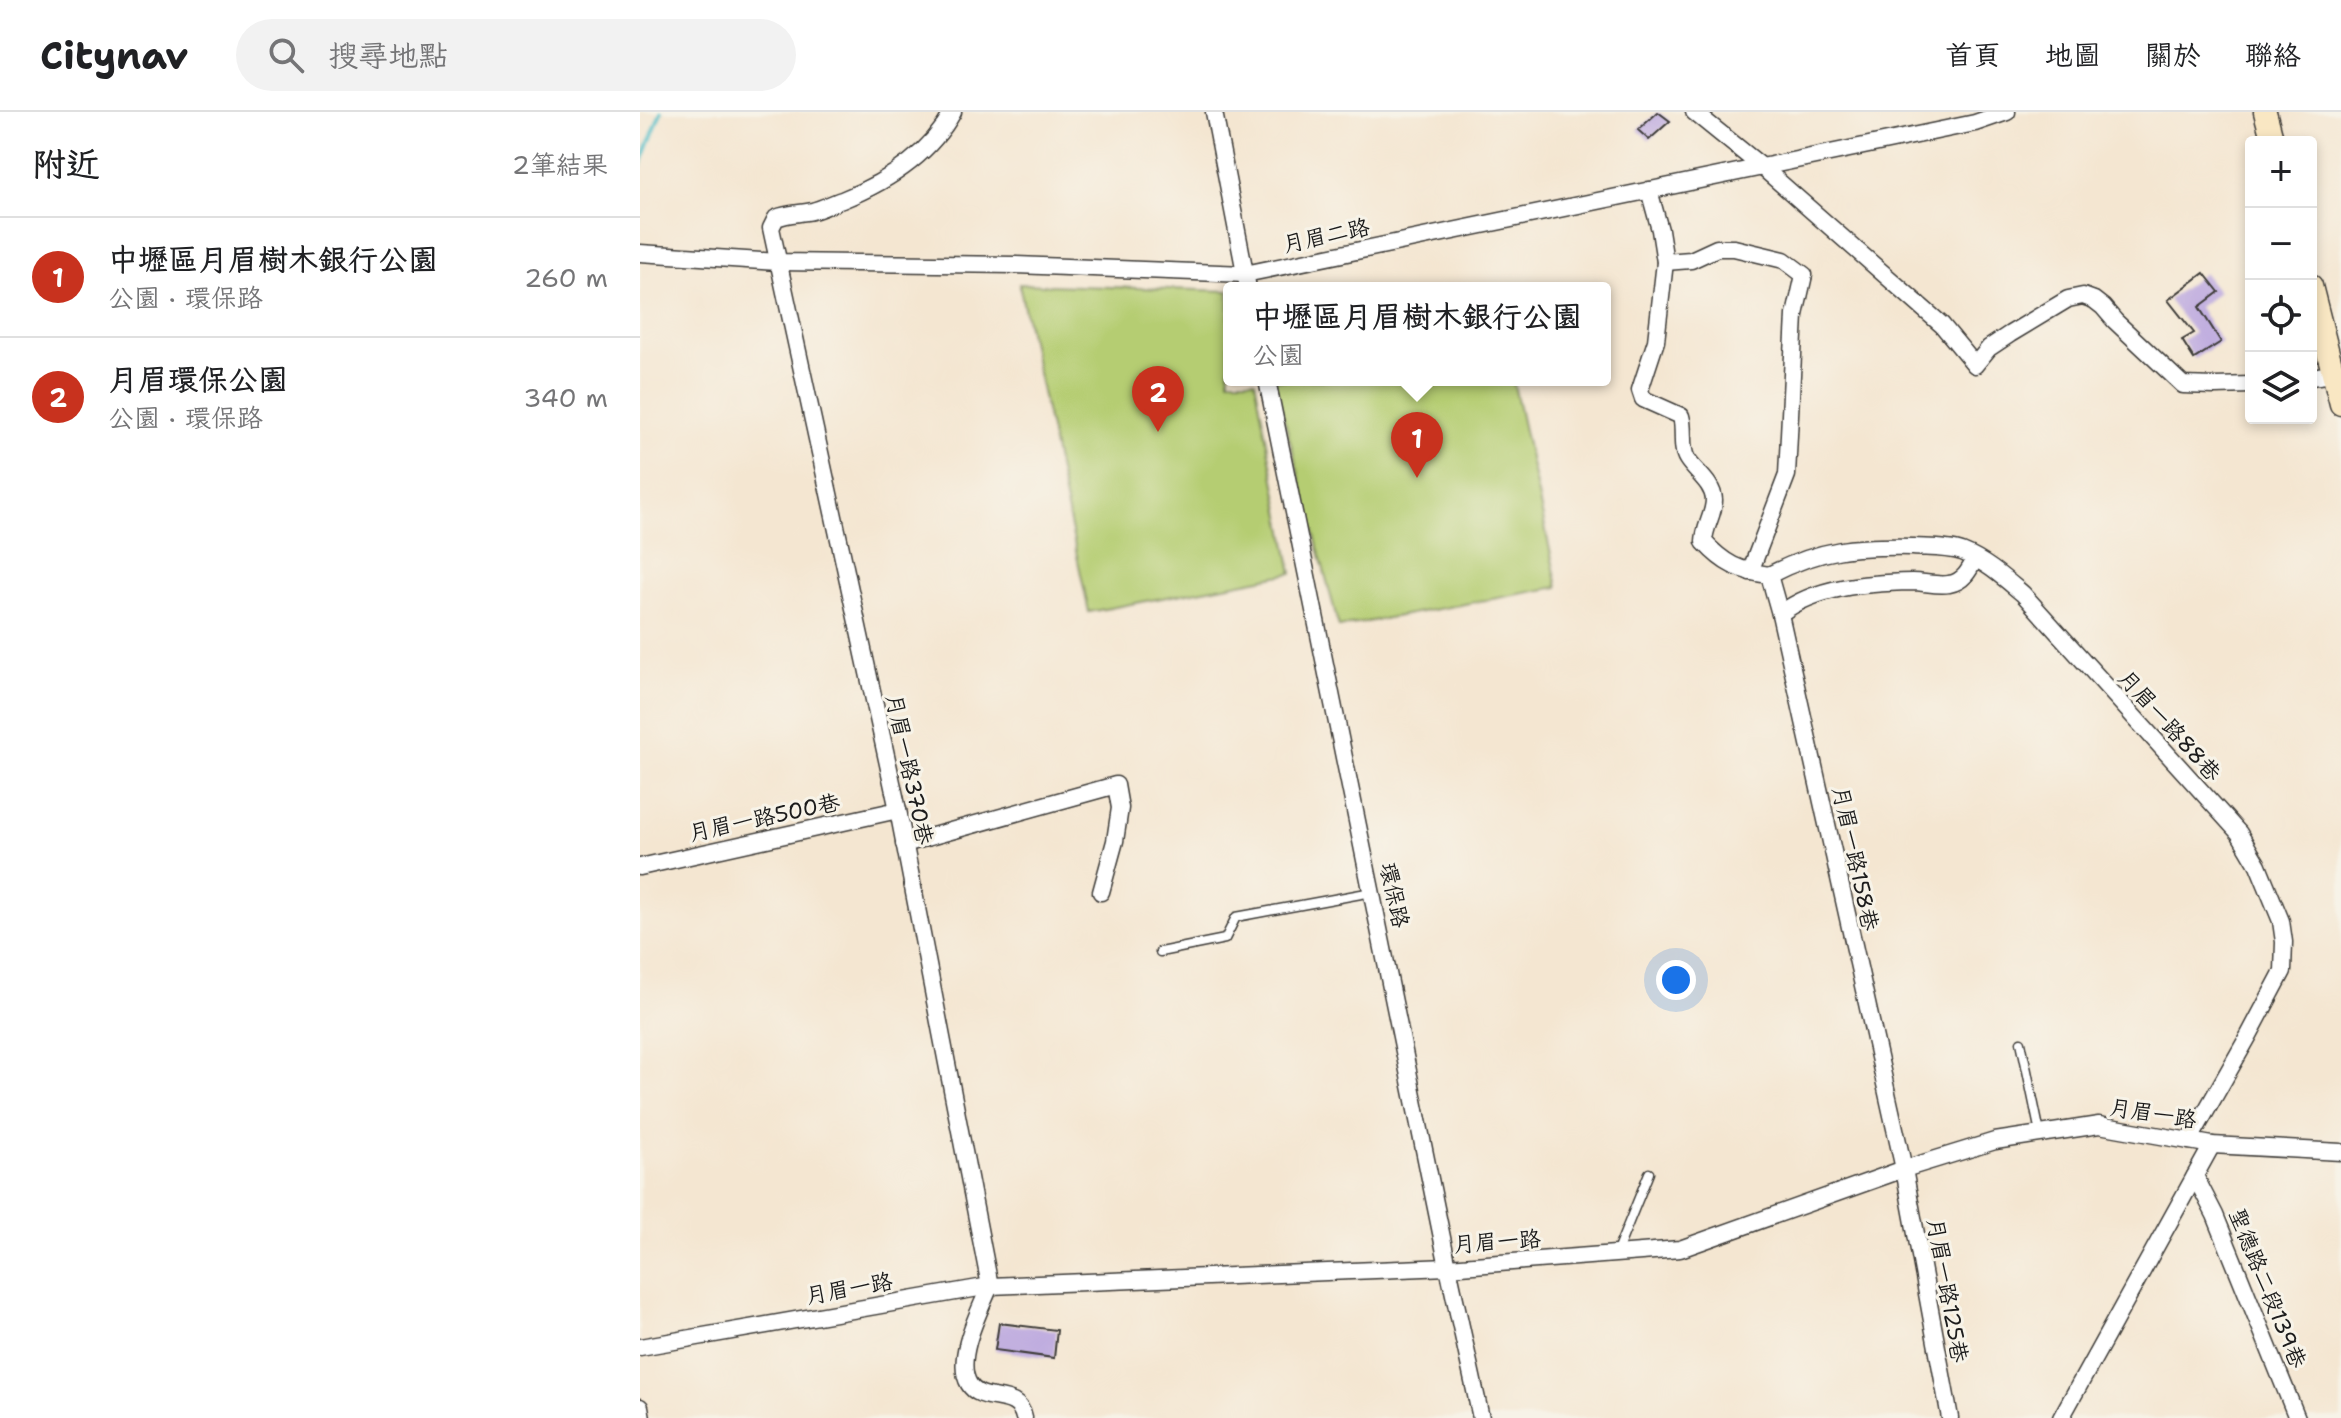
<!DOCTYPE html>
<html lang="zh-TW">
<head>
<meta charset="utf-8">
<style>
  :root { --surface:#fff; --page:#f2f2f2; --text:#202124; --muted:#757577; --line:#e0e0e0; --accent:#c8321e }
  body { margin:0; font-family:"Shantell Sans","LXGW WenKai TC",sans-serif; background:var(--page); color:var(--text) }
  .controls { position:absolute; right:24px; top:24px; display:grid; overflow:hidden; border-radius:8px; box-shadow:0 4px 12px #0003 }
  .controls button { width:72px; height:72px; display:grid; place-items:center; padding:0; border:0; border-bottom:2px solid var(--line); background:var(--surface); color:var(--text); font:40px sans-serif }
  .you { position:absolute; left:1036px; top:868px; width:28px; height:28px; margin:-20px; border:6px solid #fff; border-radius:50%; background:#1a73e8; box-shadow:0 0 0 12px #1a73e833 }
  .badge { display:grid; place-items:center; width:52px; height:52px; border-radius:50%; background:var(--accent); color:#fff; font-size:26px; font-weight:700 }
  .pin { position:absolute; translate:-50% -66px; filter:drop-shadow(0 2px 4px #0008) }
  .pin::after { content:''; position:absolute; top:42px; width:28px; height:24px; background:inherit; clip-path:polygon(0 0,100% 0,50% 100%) }
  .popup { position:absolute; left:583px; top:170px; width:388px; height:104px; box-sizing:border-box; display:grid; place-content:center; border-radius:8px; background:var(--surface); filter:drop-shadow(0 2px 6px #0005); font-size:26px; white-space:nowrap; color:var(--muted) }
  .popup b { font-size:30px; color:var(--text) }
  .popup::after { content:''; position:absolute; left:50%; top:100%; margin-left:-16px; border:16px solid transparent; border-top-color:var(--surface) }
  .list { margin:0; padding:0; list-style:none }
  h2 { display:flex; justify-content:space-between; align-items:center; height:104px; margin:0; padding:0 32px; font-size:34px }
  h2 small { font-size:26px; font-weight:400; color:var(--muted) }
  .list li { display:grid; grid-template-columns:52px 1fr auto; gap:24px; align-items:center; box-sizing:border-box; height:120px; padding:0 32px; border-top:2px solid var(--line) }
  .list b { display:block; font-size:30px; white-space:nowrap }
  .list p { margin:0; font-size:26px; white-space:nowrap; color:var(--muted) }
  .list em { font-size:26px; font-style:normal; color:var(--muted) }
  .icon { flex:none; width:44px; height:44px; fill:none; stroke:currentColor; stroke-width:2; stroke-linecap:round; stroke-linejoin:round }
  .map { position:relative; flex:none; width:1701px; height:1306px; overflow:hidden }
  header { display:flex; align-items:center; gap:48px; box-sizing:border-box; height:112px; padding:0 40px; background:var(--surface); border-bottom:2px solid var(--line) }
  header strong { font-size:38px }
  nav { display:flex; gap:44px; margin-inline-start:auto; font-size:28px }
  .search { width:560px; height:72px; background:var(--page); display:flex; align-items:center; gap:20px; box-sizing:border-box; padding:0 28px; border-radius:44px; color:var(--muted); font-size:30px }
  main { display:flex }
  aside { flex:1; background:var(--surface) }
  .map>svg:first-child { display:block }
  .green { fill:#b5cd72; stroke:#687447; stroke-width:2 }
  .lines { fill:none; stroke-linecap:round; stroke-linejoin:round }
  .stream { stroke:#50bdc7; stroke-width:4 }
  .building { fill:#b8a3de }
  .lane-casing { stroke:#3c3a37; stroke-width:11 }
  .street-casing { stroke:#3c3a37; stroke-width:19 }
  .secondary-casing { stroke:#3c3a37; stroke-width:25 }
  .lane { stroke:#fff; stroke-width:8 }
  .street { stroke:#fff; stroke-width:16 }
  .secondary { stroke:#f9e7c3; stroke-width:22 }
  .labels { text-anchor:middle; stroke-width:6; stroke-linejoin:round; paint-order:stroke }
  .street-label { font-size:22px; fill:#1c1c1c; stroke:#f7f3e8 }
</style>
</head>
<body>
<header>
<strong>Citynav</strong>
<div class="search"><svg class="icon" aria-label="search" viewBox="0 0 24 24"><circle cx="10" cy="10" r="6"/><path d="M15 15l6 6"/></svg>搜尋地點</div>
<nav><a>首頁</a><a>地圖</a><a>關於</a><a>聯絡</a></nav>
</header>
<main>
<aside>
<h2>附近<small>2筆結果</small></h2>
<ul class="list">
<li><span class="badge">1</span><div><b>中壢區月眉樹木銀行公園</b><p>公園 · 環保路</p></div><em>260 m</em></li>
<li><span class="badge">2</span><div><b>月眉環保公園</b><p>公園 · 環保路</p></div><em>340 m</em></li>
</ul>
</aside>
<div class="map">
<svg width="1701" height="1306" viewBox="0 0 1701 1306">
  <rect width="100%" height="100%" fill="#f7f3e8"/>
  <filter id="ink" filterUnits="userSpaceOnUse"><feTurbulence type="fractalNoise" baseFrequency=".0125" numOctaves="2"/><feDisplacementMap in="SourceGraphic" scale="16" xChannelSelector="R" yChannelSelector="G"/><feConvolveMatrix kernelMatrix="1 2 1 2 8 2 1 2 1" color-interpolation-filters="sRGB"/></filter>
  <filter id="wash" filterUnits="userSpaceOnUse"><feTurbulence type="fractalNoise" baseFrequency=".006" numOctaves="4" result="noise"/><feDisplacementMap in="SourceGraphic" scale="32" xChannelSelector="R" yChannelSelector="G"/><feGaussianBlur stdDeviation="1.8" result="paint"/><feColorMatrix in="noise" values="0 0 0 0 0 0 0 0 0 0 0 0 0 0 0 0 0 1.4 0 .05"/><feComposite in="paint" operator="in"/></filter>
  <g filter="url(#wash)">
    <rect width="100%" height="100%" fill="#f4e6d1"/>
    <g class="green">
      <path d="M379 172 589 179V268H615L652 461 449 500Z"/>
      <path d="M634 268H873L918 475 699 515Z"/>
    </g>
    <g class="lines">
      <path class="stream" d="M0 55 21 0"/>
    </g>
    <g id="blocks">
      <g class="building">
        <path d="M1018 0 1030 9 1009 28 998 18Z"/>
        <path d="M1564 161 1579 180 1559 195 1581 230 1554 247 1542 228 1554 221 1528 188Z"/>
        <path d="M359 1211 417 1218 414 1246 355 1238Z"/>
      </g>
    </g>
  </g>
  <g filter="url(#ink)">
    <use href="#blocks" fill-opacity="0" stroke="#3c3a37" stroke-width="2"/>
    <g class="lines">
      <defs>
        <g id="lane">
          <path d="M520 840 585 827 596 805 732 780"/>
          <path d="M1381 930 1400 1021"/>
          <path d="M976 1142 1009 1061"/>
        </g>
        <g id="street">
          <path d="M313 0C289 44 247 70 202 88 192 91 182 97 172 99 159 102 149 101 136 106L131 116 258 698 350 1174C340 1198 314 1247 329 1272 342 1294 378 1276 384 1306"/>
          <path d="M574 0 608 176"/>
          <path d="M1054 0 1122 55 1302 213 1335 253 1349 236 1370 222 1428 187 1443 184 1454 188 1463 195 1475 209 1543 273 1575 274 1611 273"/>
          <path d="M1009 78 1020 118 1025 150 1016 229 1000 278 1003 287 1041 304C1045 317 1040 336 1047 347 1055 360 1073 371 1074 388 1074 403 1064 415 1064 430 1084 452 1099 459 1129 463L1140 502 1264 1057 1310 1306"/>
          <path d="M0 141 138 150 376 153 605 162 1335 11 1367 0"/>
          <path d="M1025 150 1051 148 1077 136H1094L1144 148 1164 163 1155 203 1147 363 1110 460"/>
          <path d="M1671 265 1693 262"/>
          <path d="M627 268 808 1155 841 1306"/>
          <path d="M1129 463C1182 436 1214 434 1273 435 1288 436 1307 435 1322 440 1345 449 1364 466 1383 482L1599 721 1618 753 1641 809 1644 830 1643 859 1608 925 1549 1029"/>
          <path d="M1140 502C1176 474 1227 471 1272 470 1284 470 1297 474 1309 472 1323 470 1329 459 1335 447"/>
          <path d="M264 732 476 673 480 696 475 729 461 780"/>
          <path d="M0 755 258 698"/>
          <path d="M1555 1064 1575 1103 1657 1306"/>
          <path d="M0 1235 350 1174 808 1155 1040 1137 1264 1057 1355 1029 1459 1013 1572 1033 1701 1040"/>
          <path d="M0 1295 2 1306"/>
          <path d="M1421 1306 1572 1033"/>
        </g>
        <g id="secondary">
          <path d="M1625 0 1633 30"/>
          <path d="M1671 174 1701 292"/>
        </g>
      </defs>
      <use href="#lane" class="lane-casing"/>
      <use href="#street" class="street-casing"/>
      <use href="#secondary" class="secondary-casing"/>
      <use href="#lane" class="lane"/>
      <use href="#street" class="street"/>
      <use href="#secondary" class="secondary"/>
    </g>
  </g>
  <g class="labels">
    <g class="street-label">
      <text transform="translate(686 123) rotate(-12)" y="8">月眉二路</text>
      <text transform="translate(1530 613) rotate(48)" y="8">月眉一路88巷</text>
      <text transform="translate(270 657) rotate(78)" y="8">月眉一路370巷</text>
      <text transform="translate(124 705) rotate(-12)" y="8">月眉一路500巷</text>
      <text transform="translate(1216 746) rotate(78)" y="8">月眉一路158巷</text>
      <text transform="translate(755 783) rotate(78)" y="8">環保路</text>
      <text transform="translate(1513 1001) rotate(9)" y="8">月眉一路</text>
      <text transform="translate(857 1129) rotate(-4)" y="8">月眉一路</text>
      <text transform="translate(209 1176) rotate(-10)" y="8">月眉一路</text>
      <text transform="translate(1628 1176) rotate(68)" y="8">聖德路二段139巷</text>
      <text transform="translate(1308 1178) rotate(80)" y="8">月眉一路125巷</text>
    </g>
  </g>
</svg>
<div class="controls">
<button>+</button>
<button>−</button>
<button><svg class="icon" aria-label="locate" viewBox="0 0 24 24"><circle cx="12" cy="12" r="6"/><path d="M12 2v4M12 18v4M2 12h4M18 12h4"/></svg></button>
<button><svg class="icon" aria-label="layers" viewBox="0 0 24 24"><path d="M12 4l9 5-9 5-9-5zM3 14l9 5 9-5"/></svg></button>
</div>
<div class="you"></div>
<div class="pin badge" style="left:777px;top:366px">1</div>
<div class="popup"><b>中壢區月眉樹木銀行公園</b>公園</div>
<div class="pin badge" style="left:518px;top:320px">2</div>
</div>
</main>
</body>
</html>
